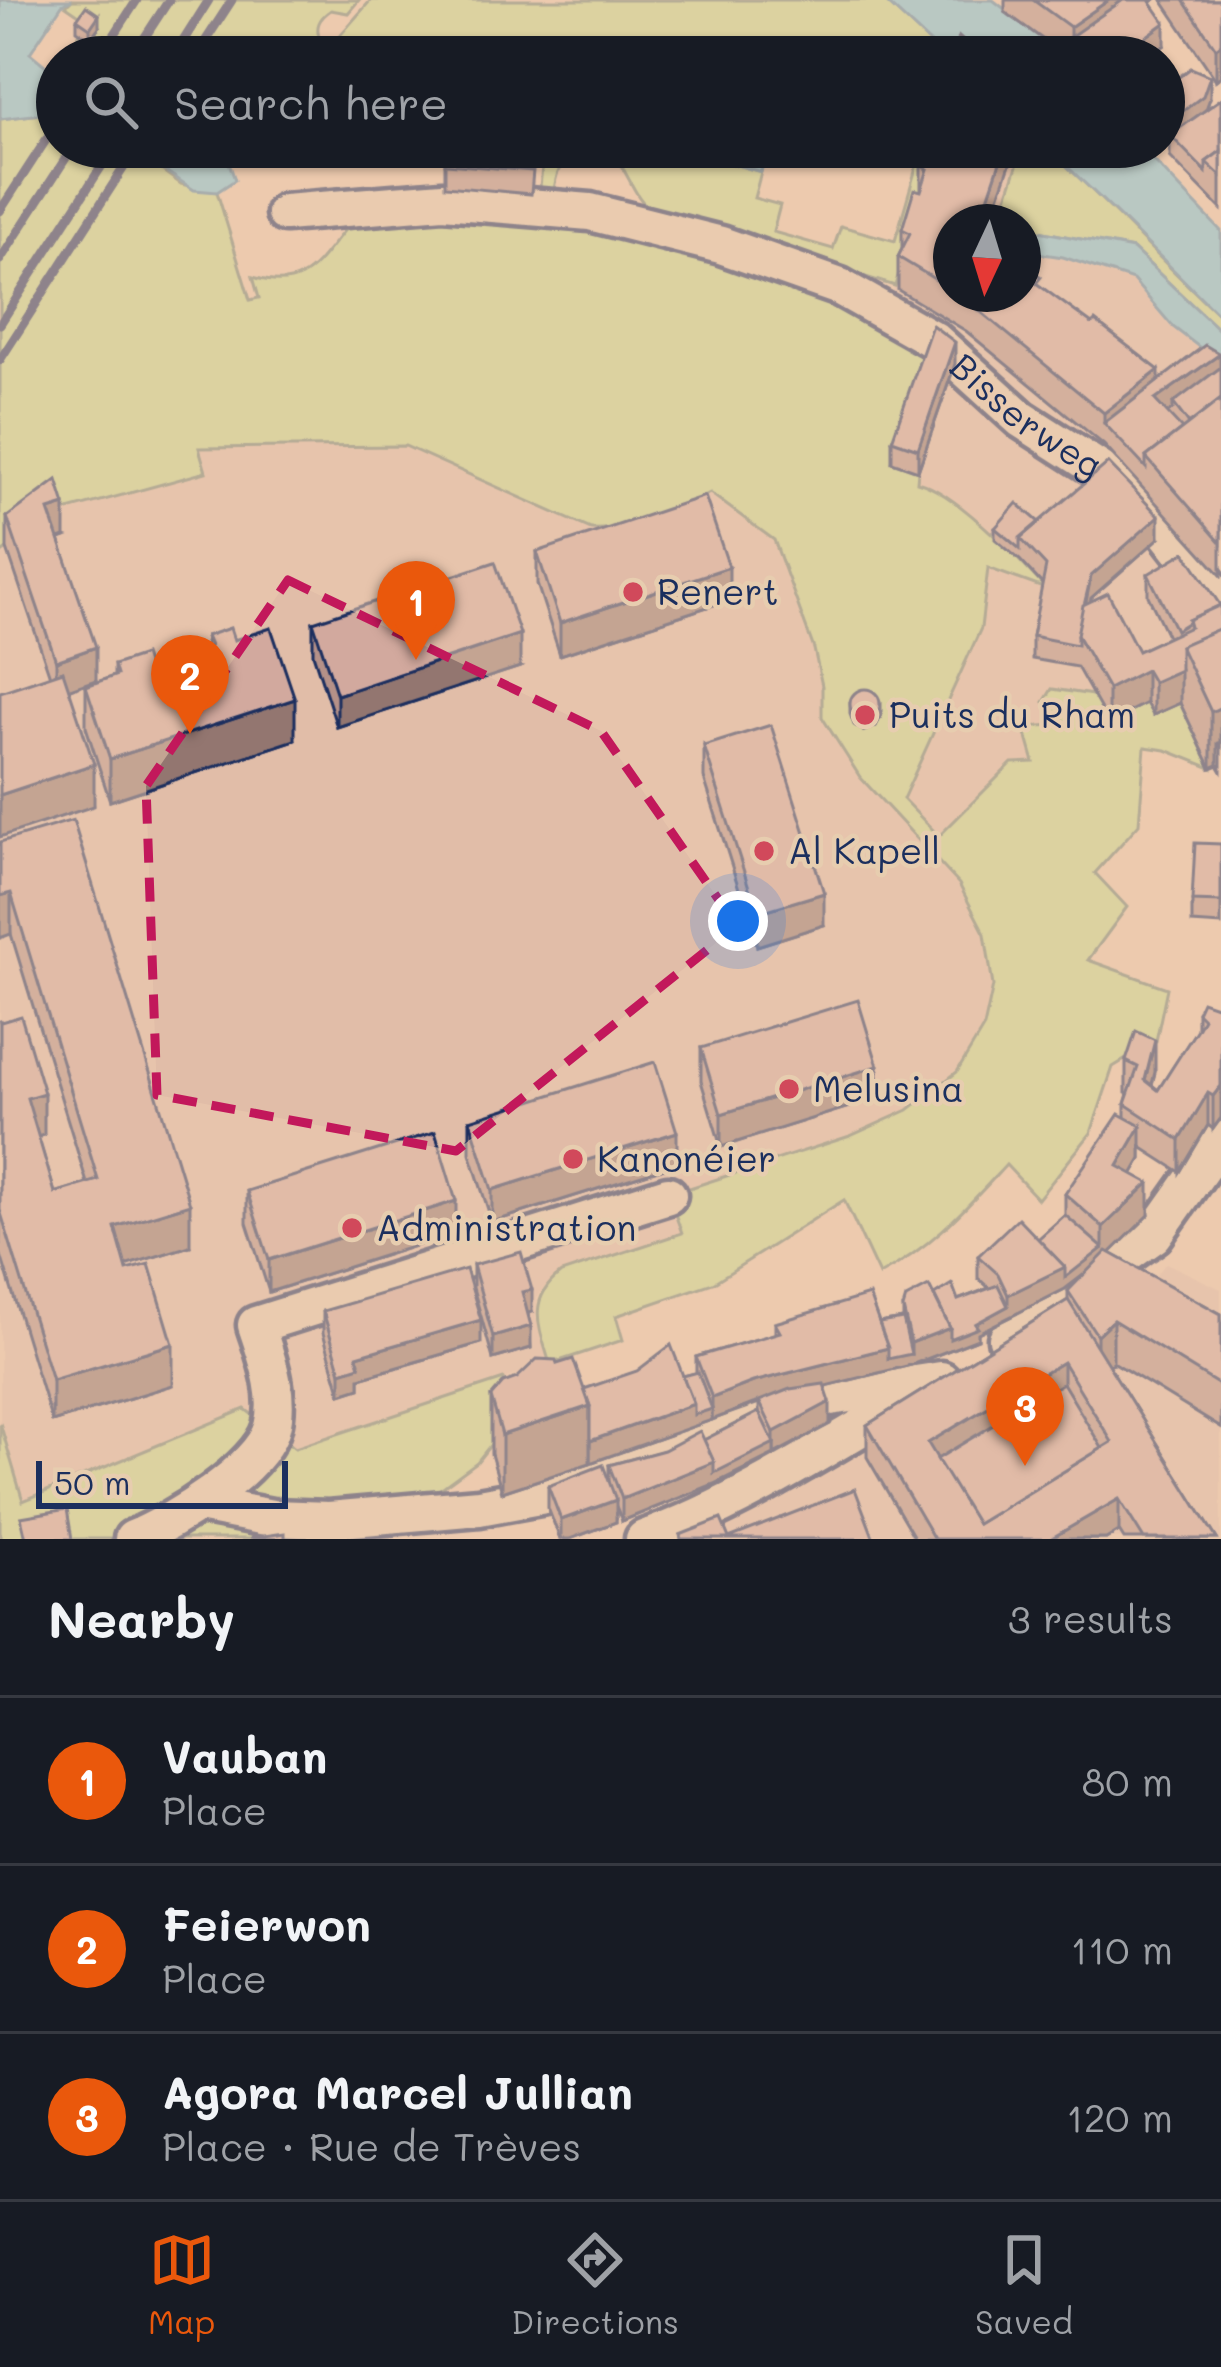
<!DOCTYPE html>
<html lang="en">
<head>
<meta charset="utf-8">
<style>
  :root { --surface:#171b24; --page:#242831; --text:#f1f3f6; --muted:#9ea1a6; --line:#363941; --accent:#ea580c }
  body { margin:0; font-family:Mali,sans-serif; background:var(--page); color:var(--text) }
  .compass { position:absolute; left:933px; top:204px; width:108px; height:108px; border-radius:50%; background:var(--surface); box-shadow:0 3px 9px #0004; rotate:184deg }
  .scale { position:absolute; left:36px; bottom:30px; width:252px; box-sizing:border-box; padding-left:12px; border:6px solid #1b2f5e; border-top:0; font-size:33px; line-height:42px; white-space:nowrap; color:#1b2f5e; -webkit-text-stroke:9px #e7cdaf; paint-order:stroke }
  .you { position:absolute; left:738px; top:921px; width:42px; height:42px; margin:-30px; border:9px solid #fff; border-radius:50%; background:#1a73e8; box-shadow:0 0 0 18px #1a73e833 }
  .badge { display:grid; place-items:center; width:78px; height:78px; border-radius:50%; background:var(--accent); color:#fff; font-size:39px; font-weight:700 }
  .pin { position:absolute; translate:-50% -99px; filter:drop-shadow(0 3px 6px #0008) }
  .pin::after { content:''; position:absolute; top:63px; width:42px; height:36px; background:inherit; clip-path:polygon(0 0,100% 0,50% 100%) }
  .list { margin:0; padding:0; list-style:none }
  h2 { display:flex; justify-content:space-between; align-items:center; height:156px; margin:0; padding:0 48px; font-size:51px }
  h2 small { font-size:39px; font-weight:400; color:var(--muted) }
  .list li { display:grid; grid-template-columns:78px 1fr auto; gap:36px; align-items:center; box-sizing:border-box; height:168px; padding:0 48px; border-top:3px solid var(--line) }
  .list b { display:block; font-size:45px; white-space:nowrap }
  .list p { margin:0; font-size:39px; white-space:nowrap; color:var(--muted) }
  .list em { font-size:39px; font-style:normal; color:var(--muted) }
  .icon { flex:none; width:66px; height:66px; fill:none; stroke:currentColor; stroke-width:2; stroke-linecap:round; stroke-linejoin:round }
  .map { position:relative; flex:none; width:1221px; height:1539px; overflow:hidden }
  .search { position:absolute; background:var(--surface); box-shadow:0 3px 9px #0004; left:36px; right:36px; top:36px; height:132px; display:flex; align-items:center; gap:30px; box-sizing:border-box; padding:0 42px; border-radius:66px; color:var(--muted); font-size:45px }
  .sheet { height:660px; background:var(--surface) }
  nav { display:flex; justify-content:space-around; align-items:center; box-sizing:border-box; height:168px; border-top:3px solid var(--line); background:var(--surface); font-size:33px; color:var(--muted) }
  nav a { display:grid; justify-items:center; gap:6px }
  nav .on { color:var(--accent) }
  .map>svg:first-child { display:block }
  .built { fill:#e1bda8 }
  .green { fill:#c7db8f; stroke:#718576; stroke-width:3 }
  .water { fill:#7ac5da; stroke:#5489a8; stroke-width:3 }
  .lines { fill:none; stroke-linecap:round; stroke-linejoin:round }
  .street-casing { stroke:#1b2f5e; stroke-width:45 }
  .street { stroke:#e7cdaf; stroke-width:36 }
  .rail { stroke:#1b2f5e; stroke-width:9 }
  .wall { fill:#b59188; stroke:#1b2f5e; stroke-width:3 }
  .shaded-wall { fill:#93766f; stroke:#1b2f5e; stroke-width:3 }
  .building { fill:#d2a99e; stroke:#1b2f5e; stroke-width:3; fill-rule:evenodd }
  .marked { fill:none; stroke:#c2185b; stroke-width:9; stroke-dasharray:24 15; stroke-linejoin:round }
  .poi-dot { fill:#d1495b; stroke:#e7cdaf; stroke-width:4.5 }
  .labels { text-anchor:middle; stroke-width:9; stroke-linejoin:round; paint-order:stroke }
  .street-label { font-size:36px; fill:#1b2f5e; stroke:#e7cdaf }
  .poi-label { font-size:36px; fill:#1b2f5e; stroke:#e7cdaf; text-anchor:start }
</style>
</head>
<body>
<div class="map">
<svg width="1221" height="1539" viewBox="0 0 1221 1539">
  <rect width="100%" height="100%" fill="#edcaae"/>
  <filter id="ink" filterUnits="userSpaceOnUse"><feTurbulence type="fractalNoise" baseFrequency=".00833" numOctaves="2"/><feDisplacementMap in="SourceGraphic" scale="24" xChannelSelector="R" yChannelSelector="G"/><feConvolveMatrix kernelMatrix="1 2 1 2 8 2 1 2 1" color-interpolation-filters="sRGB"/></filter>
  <g filter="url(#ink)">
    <g class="built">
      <path d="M936 147H1023L999 222H951V294H1023V251L1063 257 1133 280 1173 327 1221 364V770L1145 703 1108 722 1070 724 1035 762 1012 763 938 837 903 799 981 628 988 567 1043 587 1020 560 892 462 887 311Z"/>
      <path d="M405 446 591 529 624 530 654 522 710 493 774 540 814 649 822 686V717L860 777 959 884 985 934 993 986 984 1027 957 1072 908 1110 850 1136 668 1195 683 1233 547 1284 537 1298 536 1317 550 1364 295 1448 244 1409 22 1501 0 1423V554L57 513 206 471 198 448Z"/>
      <path d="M1166 1263 1221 1289V1539H692L1154 1278Z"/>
    </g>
    <g class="green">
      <path d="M72 0H359L348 13 331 10C319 18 314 27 321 41L307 57H61L80 33 90 39 85 19 66 6Z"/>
      <path d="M371 0H884L945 57H321Z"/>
      <path d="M57 112V147H129L181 184 217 192 250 300 259 298 253 277C308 294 318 259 350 224L443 215 589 227 718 257 838 297 932 348 892 462 918 471 917 482C957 493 1017 557 1046 589L988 568 981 628 903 799 939 836 1012 763 1034 762 1024 727 1068 724 1044 702 1052 689 1146 703 1153 715 1180 703 1211 768 1166 750 1145 747 1139 824 1095 873 1127 907 1088 960 1167 988 1156 1041 1113 1067 1091 1133 1038 1199 1006 1165C966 1208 931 1248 879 1275L844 1200 713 1283 616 1316 623 1340 550 1364C539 1327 526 1300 561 1273L682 1233 668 1195 850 1136 908 1110 957 1072 984 1027 993 986 985 934 959 884 860 777 822 717V686L814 649 774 540 710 493C669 514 638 531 591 529L405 446 199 448 206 472 57 513 0 554V119Z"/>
      <path d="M544 147H674L761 172 754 198 780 205 773 232 833 249 841 226 895 241 922 147H936L895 286 654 212C623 193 627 135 580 151 558 159 555 178 553 198L539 197Z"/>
      <path d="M1023 147H1046C1107 202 1161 261 1221 317V332L1133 249 1023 228V222H999Z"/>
      <path d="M504 1379 514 1415 477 1462 402 1517 329 1520 275 1539H0V1423L23 1501 245 1409 295 1448Z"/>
    </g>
    <g class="water">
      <path d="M0 0H72L62 5 30 53 57 75V112L0 119Z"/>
      <path d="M884 0H993L1067 57H945Z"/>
      <path d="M129 147H184L211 160 227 157 235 180 217 192 194 190Z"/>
      <path d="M674 147H768L761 172Z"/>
      <path d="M1046 147H1141L1221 231V317C1163 260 1107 202 1046 147Z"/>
      <path d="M1023 228 1133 249 1221 332V364L1173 327 1133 280 1063 257 1023 251Z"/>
    </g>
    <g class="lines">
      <defs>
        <g id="street">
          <path id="s1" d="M285 213 443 200 590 212 721 245 840 287 934 340 1021 419 1116 480 1168 534 1221 602"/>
          <path d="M1007 1339 1154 1235 1221 1140"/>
          <path d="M199 1504 272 1518 329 1520 479 1507 545 1495 661 1457 785 1404 941 1380"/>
          <path d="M133 1539C172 1523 260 1470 272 1427 281 1394 266 1356 256 1325L668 1195"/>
          <path d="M644 1539C743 1503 833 1443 924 1390"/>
        </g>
      </defs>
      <use href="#street" class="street-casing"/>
      <use href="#street" class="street"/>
      <g class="rail">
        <path d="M100 57 137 0"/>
        <path d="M132 57 169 0"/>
        <path d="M173 57 209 0"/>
        <path d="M195 57 232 0"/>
        <path d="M0 211 57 123"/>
        <path d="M0 260 73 147"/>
        <path d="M0 324 114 147"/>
        <path d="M0 360 137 147"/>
      </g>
    </g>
    <g class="wall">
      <path d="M1005 0H1154L1151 3 1165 45 1149 57H1067L1005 12Z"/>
      <path d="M1162 0H1221V76L1216 80Z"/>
      <path d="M77 19 99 27 90 39 77 30Z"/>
      <path d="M1164 88 1210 98 1206 110 1221 99V209L1170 157V143L1167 145 1164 142Z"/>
      <path d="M535 147 531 194 445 186V164Z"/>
      <path d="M927 147 951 222V294H1023L1041 287 1159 380 1221 367V575L1104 445 966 331 898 290V257L902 249V229L921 191V166Z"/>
      <path d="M955 364 918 471 892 462V440Z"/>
      <path d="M7 517 65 537 59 539 96 680 69 689 94 806 7 549Z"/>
      <path d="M1039 522 1159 538 1091 598 1090 602 1138 651 1168 637 1148 596V574L1221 605V770L1218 765 1211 768 1180 703 1153 715 1146 703 1108 722 1077 667 1032 659V636L1043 585 1020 560 995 539V528Z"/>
      <path d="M537 552 729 600 560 655 537 584Z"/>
      <path d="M313 622 520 667 337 727 313 654Z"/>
      <path d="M206 636 234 640 295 740 110 801 86 727V686L114 676V665L148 667 206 647Z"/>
      <path d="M850 703 881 716 876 726 864 731 854 725 850 714Z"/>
      <path d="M704 746 824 925 757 946 704 778Z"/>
      <path d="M0 842 190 1246 126 1265 173 1385 52 1422 0 1252V1020L44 1135 38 1137 55 1193 87 1183 11 934Z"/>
      <path d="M1221 844V925L1192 923V901Z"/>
      <path d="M1221 996V1118L1213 1129 1208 1125 1180 1172 1141 1147V1159L1132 1174 1149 1215 1110 1253 1221 1314V1428L1113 1362 1109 1366 1217 1539H1124L1119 1531 1106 1539H915L867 1457V1425L1068 1300V1291L1085 1274 1065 1289 978 1333V1339L911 1365 825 1386 830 1424 714 1484 622 1521 616 1506V1522L570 1539H560L548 1508V1486L609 1481V1465L704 1440 759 1412V1403L590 1463 502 1492 491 1454V1397L557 1364 584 1389 683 1376 696 1373V1357L775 1334V1323H879L903 1319V1308L934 1295 958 1300 989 1288 978 1278V1256L1038 1239 1065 1215V1194L1125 1117V1104L1128 1094 1126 1093V1061L1155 1072 1152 1085 1158 1090 1197 1030V1012L1219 1007Z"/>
      <path d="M701 1048 878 1098 721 1147 701 1081Z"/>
      <path d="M470 1120 677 1164 492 1222 470 1153Z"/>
      <path d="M247 1191 456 1233 269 1292 247 1223Z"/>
      <path d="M473 1265 532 1312 528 1313 531 1348 493 1359 473 1288Z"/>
      <path d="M323 1311 481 1343 360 1378V1388L341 1394 323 1333Z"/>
    </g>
    <g class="shaded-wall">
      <path d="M1109 0H1154L1084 50 1070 37V57V27Z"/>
      <path d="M99 15V27L90 39V28Z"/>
      <path d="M1165 23V45L1149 57H1118Z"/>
      <path d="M1221 44V76L1216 80V48Z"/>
      <path d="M1210 76V98L1203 118 1170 135V143L1167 145V123Z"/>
      <path d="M1005 147H1016L990 222H980Z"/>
      <path d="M955 342V364L918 471V449Z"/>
      <path d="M1220 354V376L1173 403V409L1155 422 1104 423V413L1159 370V397Z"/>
      <path d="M65 505V537L49 543V510Z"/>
      <path d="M1159 516V538L1091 598 1082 644 1079 638 1091 576Z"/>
      <path d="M729 567V600L560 655V623Z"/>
      <path d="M520 634V667L337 727V695Z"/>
      <path d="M96 647V680L56 694V661Z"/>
      <path d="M1146 670V703L1108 722V689Z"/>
      <path d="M1180 670V703L1153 715V682Z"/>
      <path d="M295 699V740L110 801V759Z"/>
      <path d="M881 705V716L876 726 864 731V719Z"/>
      <path d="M1221 707V748L1218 742V765L1211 768V712Z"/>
      <path d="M94 764V806L0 837V795Z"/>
      <path d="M11 893V934L0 938V896Z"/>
      <path d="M824 893V925L757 946V913Z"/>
      <path d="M1155 1040V1072L1145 1112V1080Z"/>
      <path d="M878 1066V1098L721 1147V1114Z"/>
      <path d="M1221 1086V1118L1213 1129V1096Z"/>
      <path d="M44 1093V1135L27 1140V1098Z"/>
      <path d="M1208 1093V1125L1180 1172V1140Z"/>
      <path d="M1141 1126V1159L1118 1199V1166Z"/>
      <path d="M677 1132V1164L492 1222V1190Z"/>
      <path d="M1149 1183V1215L1103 1260 1065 1289 978 1333V1339L911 1365 753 1404 712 1420V1398L753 1382 888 1348 911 1354V1343L950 1328 975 1324 1008 1306V1295L1103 1248V1227Z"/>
      <path d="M456 1201V1233L269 1292V1260Z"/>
      <path d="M190 1204V1246L115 1269V1227Z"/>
      <path d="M532 1290V1312L522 1315V1292Z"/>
      <path d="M481 1320V1343L360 1378V1388L341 1394V1372L357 1356Z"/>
      <path d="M1113 1320V1362L1097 1377V1335Z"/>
      <path d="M531 1326V1348L493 1359V1337Z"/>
      <path d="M173 1344V1385L52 1422V1380Z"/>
      <path d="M1063 1362V1394L933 1473 928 1443Z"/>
      <path d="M830 1402V1424L774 1454V1432Z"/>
      <path d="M694 1404 712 1409V1420L590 1463V1441Z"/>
      <path d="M590 1406V1463L502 1492V1435Z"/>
      <path d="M774 1443V1454L714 1484 622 1521V1499L714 1462Z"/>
      <path d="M1119 1499V1531L1106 1539H1050Z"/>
      <path d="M616 1500V1522L570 1539H561V1520Z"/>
    </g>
    <g class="building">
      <path d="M1033 0H1109L1070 27Z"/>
      <path d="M1123 0H1149L1165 23 1118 57H1091L1070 37Z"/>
      <path d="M1183 0H1221V44L1216 48Z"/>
      <path d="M86 6 99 15 90 28 77 19Z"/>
      <path d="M959 37 981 57H953Z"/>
      <path d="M1191 68 1210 76 1203 96 1167 123 1164 120V88Z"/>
      <path d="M1221 99V151L1206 162V172L1170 135Z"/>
      <path d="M447 147H533L531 171 445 164Z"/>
      <path d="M927 147H1005L980 222H951V289L898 257 910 233 902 229 914 189 921 191 928 169 921 166Z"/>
      <path d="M1221 151V176L1206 162Z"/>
      <path d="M1023 263 1041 277 1036 283 1092 324 1095 321 1159 370 1104 413 959 294H1023Z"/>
      <path d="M932 325 955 342 918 449 892 440Z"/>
      <path d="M1205 345 1220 354 1155 400 1182 429 1146 457V468L1104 423Z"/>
      <path d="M1221 367V399L1189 424 1173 403Z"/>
      <path d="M1221 399V543L1146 457Z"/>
      <path d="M1108 463 1159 516 1091 576 1077 635V645L1032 636 1046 566 1020 538Z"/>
      <path d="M57 480 65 505 49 510 96 647 56 661 7 517Z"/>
      <path d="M705 496 729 567 560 623 537 552Z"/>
      <path d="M1017 503 1039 522 1020 538V549L995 528Z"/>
      <path d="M1185 552 1220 605 1188 620 1189 622 1176 630 1148 574Z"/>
      <path d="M495 562 520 634 337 695 313 622Z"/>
      <path d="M1108 593 1138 651 1190 627 1188 620 1221 605V628L1180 646V670L1153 682 1146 670 1108 689 1077 635 1083 605Z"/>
      <path d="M230 628 234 640 271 628 295 699 110 759 86 686 117 675 114 665 144 655 148 667 210 646 206 636Z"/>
      <path d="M1221 628V707L1211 712 1180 646Z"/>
      <path d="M63 671 94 764 0 795V692Z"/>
      <circle cx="865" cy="704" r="15"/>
      <path d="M771 725 824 893 757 913 704 746Z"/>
      <path d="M73 820 190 1204 115 1227 127 1270 149 1264 173 1344 52 1380 0 1210V1020L1 1022 21 1016 44 1093 27 1098 55 1193 98 1180 11 893 0 896V842Z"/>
      <path d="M1195 843 1221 844V902L1192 901Z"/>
      <path d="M1221 996V1086L1213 1096 1208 1093 1180 1140 1125 1104 1138 1067 1126 1061 1136 1031 1155 1040 1145 1080 1158 1090 1197 1029 1203 1018 1197 1012 1202 1001 1219 1007Z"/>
      <path d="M858 1000 878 1066 721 1114 701 1048Z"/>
      <path d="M655 1062 677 1132 492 1190 470 1120Z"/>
      <path d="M1119 1114 1141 1126 1118 1166 1149 1183 1103 1227 1065 1194Z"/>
      <path d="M435 1132 456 1201 269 1260 247 1191Z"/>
      <path d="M1065 1215 1103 1248 1065 1278V1267L1038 1239Z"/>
      <path d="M1018 1218 1065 1267 1008 1295 998 1274 978 1256Z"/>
      <path d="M1107 1251 1221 1314V1386L1113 1320 1097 1335 1068 1291Z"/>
      <path d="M521 1252 532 1290 522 1292 531 1326 493 1337 473 1265Z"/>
      <path d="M466 1269 481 1320 357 1356 360 1366 341 1372 323 1311Z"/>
      <path d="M952 1284 958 1300 998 1285 1008 1306 975 1324 978 1328 950 1339V1328L934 1295Z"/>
      <path d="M929 1286 950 1328 911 1343 903 1308 906 1298Z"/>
      <path d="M869 1295 888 1348 753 1382 712 1398 696 1357 780 1332 775 1323Z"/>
      <path d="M1068 1300 1217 1539H1144L1119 1499 1050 1539H934L867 1425ZM1063 1362 1112 1442 977 1524 928 1443Z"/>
      <path d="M903 1319 911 1354 888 1359V1348L879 1323Z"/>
      <path d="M671 1345 694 1404 590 1441V1406L584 1389 637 1371Z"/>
      <path d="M537 1359 556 1360 557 1364 573 1359 590 1406 502 1435 491 1397 503 1383 517 1378Z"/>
      <path d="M698 1372 712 1409 694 1415V1404L683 1376Z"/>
      <path d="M1063 1383 1102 1448 977 1524 937 1459Z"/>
      <path d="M824 1384 830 1402 774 1432 759 1401 790 1389Z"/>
      <path d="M759 1412 774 1443 714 1473V1462L704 1440Z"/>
      <path d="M700 1431 714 1462 622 1499 609 1465 664 1450Z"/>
      <path d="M603 1465 616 1500 561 1520 548 1486Z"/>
      <path d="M855 1489 874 1539H681L680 1535 721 1519 729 1538Z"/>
      <path d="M67 1509 72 1539H26L21 1517Z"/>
      <path d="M285 1533V1539L250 1538Z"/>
    </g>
  </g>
  <path d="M0 0H1221V1539H0ZM288 580 601 731 737 926 456 1151 157 1095 146 786Z" fill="#edcaae" fill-opacity=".55" fill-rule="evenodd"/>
  <path class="marked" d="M288 580 601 731 737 926 456 1151 157 1095 146 786Z"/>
  <g class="poi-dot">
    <circle cx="633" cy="592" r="12"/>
    <circle cx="865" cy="715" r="12"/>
    <circle cx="764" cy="851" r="12"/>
    <circle cx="789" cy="1089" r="12"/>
    <circle cx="573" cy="1159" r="12"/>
    <circle cx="352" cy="1228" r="12"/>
  </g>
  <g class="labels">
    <g class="street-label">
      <text dy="13" stroke="none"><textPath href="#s1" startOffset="795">Bisserweg</textPath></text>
    </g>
    <g class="poi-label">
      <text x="657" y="605">Renert</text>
      <text x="889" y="728">Puits du Rham</text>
      <text x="788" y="864">Al Kapell</text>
      <text x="813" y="1102">Melusina</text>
      <text x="597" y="1172">Kanonéier</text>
      <text x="376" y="1241">Administration</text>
    </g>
  </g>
</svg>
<svg class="compass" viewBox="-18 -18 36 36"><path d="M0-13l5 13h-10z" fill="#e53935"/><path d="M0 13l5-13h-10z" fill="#9ea1a6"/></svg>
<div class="scale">50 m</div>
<div class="you"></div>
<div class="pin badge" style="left:416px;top:660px">1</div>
<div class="pin badge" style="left:190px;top:734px">2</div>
<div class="pin badge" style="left:1025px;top:1466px">3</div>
<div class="search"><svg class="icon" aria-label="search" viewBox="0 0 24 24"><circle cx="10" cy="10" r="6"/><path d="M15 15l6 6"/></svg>Search here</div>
</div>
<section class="sheet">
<h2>Nearby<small>3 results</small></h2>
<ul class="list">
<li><span class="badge">1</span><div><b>Vauban</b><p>Place</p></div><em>80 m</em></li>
<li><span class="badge">2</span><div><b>Feierwon</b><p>Place</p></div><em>110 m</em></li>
<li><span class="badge">3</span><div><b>Agora Marcel Jullian</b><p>Place · Rue de Trèves</p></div><em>120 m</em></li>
</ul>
</section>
<nav>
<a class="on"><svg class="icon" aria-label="map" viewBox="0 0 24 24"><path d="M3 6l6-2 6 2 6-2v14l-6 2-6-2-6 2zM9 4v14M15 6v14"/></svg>Map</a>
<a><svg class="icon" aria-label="directions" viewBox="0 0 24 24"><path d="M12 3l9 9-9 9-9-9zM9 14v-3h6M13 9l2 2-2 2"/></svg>Directions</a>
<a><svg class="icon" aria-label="saved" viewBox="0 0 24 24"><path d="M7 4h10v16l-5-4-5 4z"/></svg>Saved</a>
</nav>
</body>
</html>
